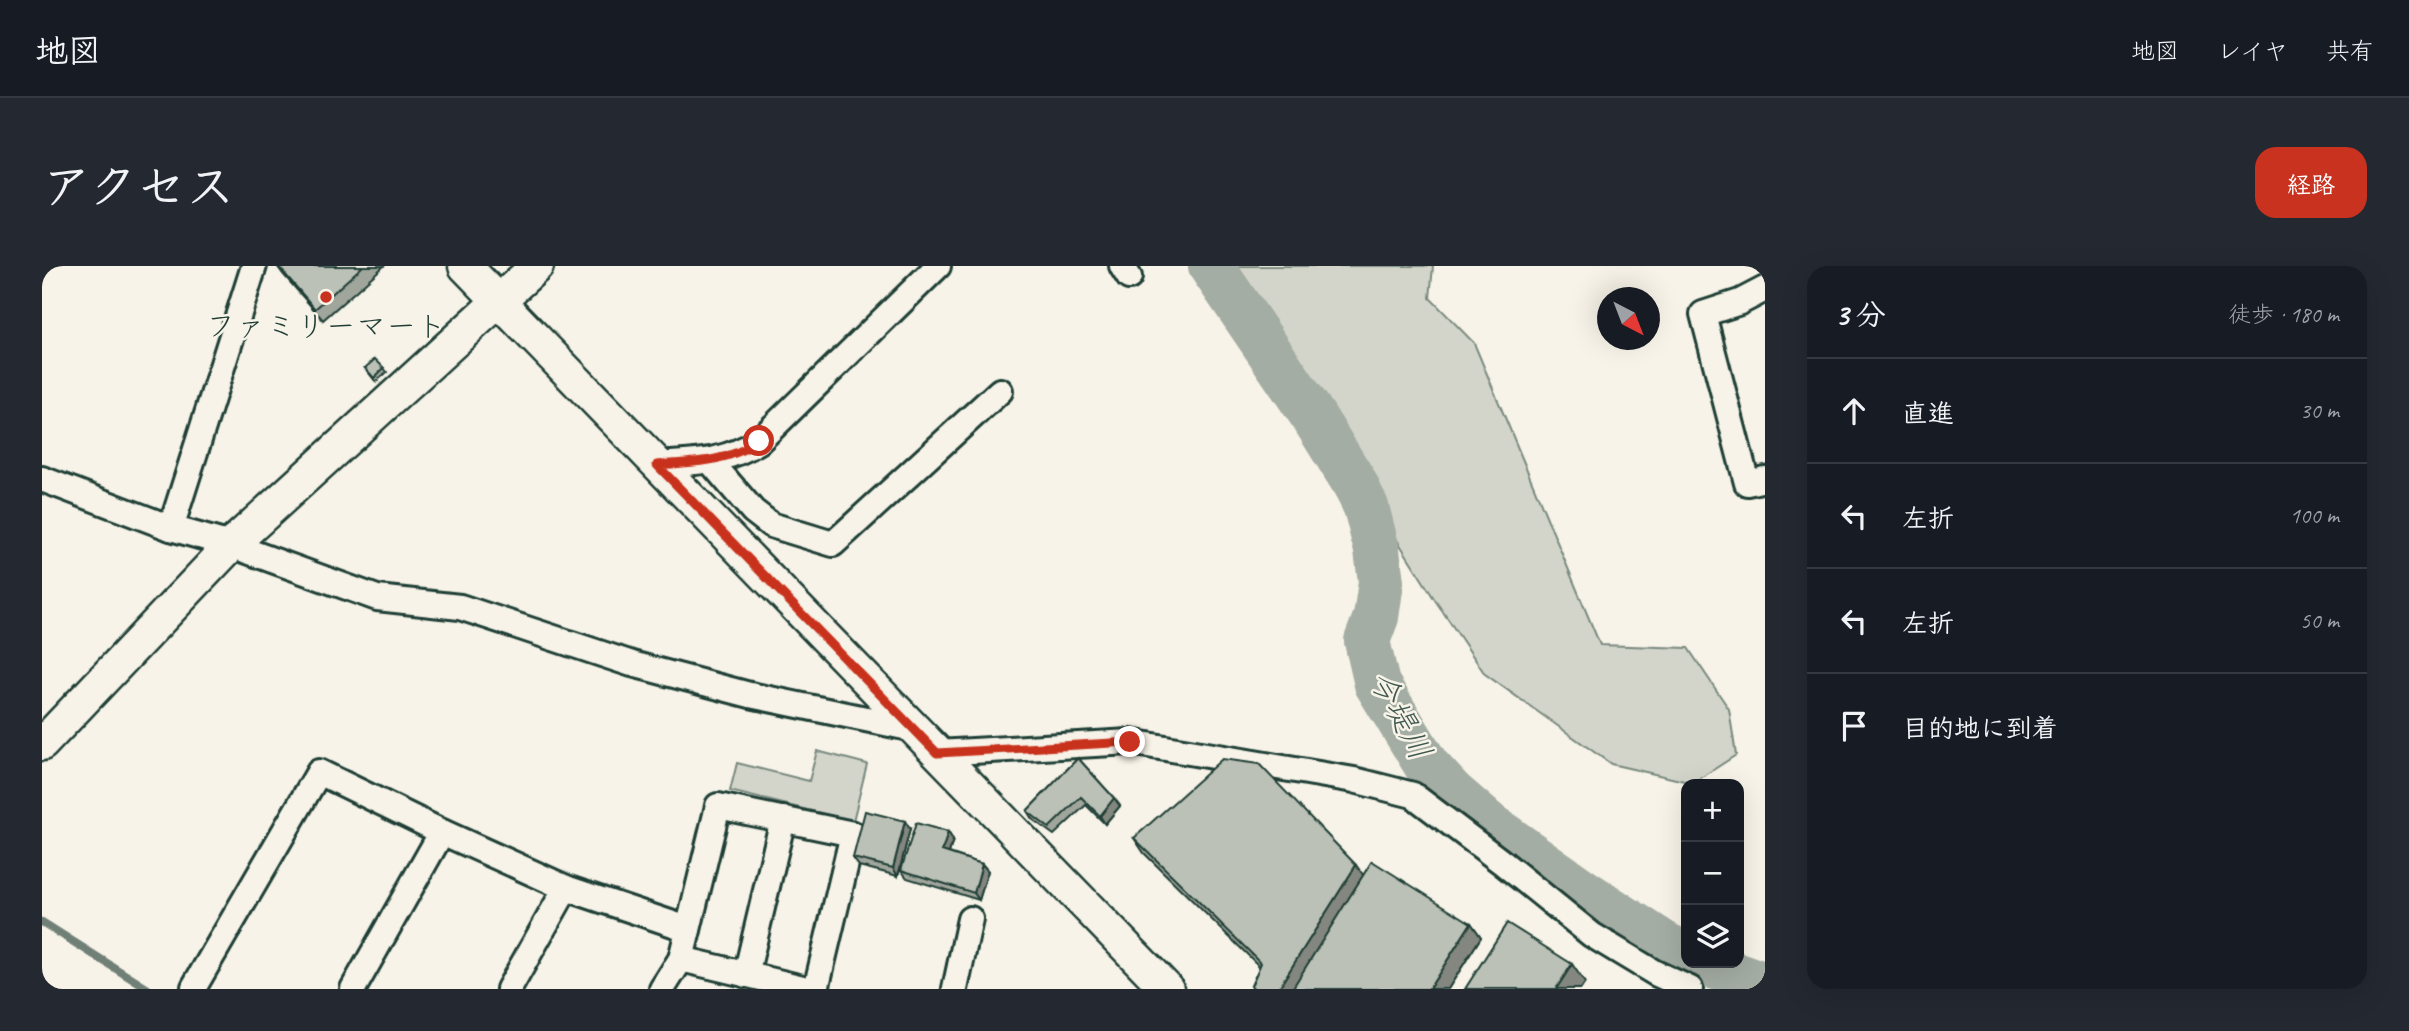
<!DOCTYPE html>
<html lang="ja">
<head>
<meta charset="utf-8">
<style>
  :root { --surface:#171b24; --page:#242831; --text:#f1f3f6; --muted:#9ea1a6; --line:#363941; --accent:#c8321e }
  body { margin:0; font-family:Caveat,"Klee One",sans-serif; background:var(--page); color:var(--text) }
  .controls { position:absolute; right:21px; bottom:21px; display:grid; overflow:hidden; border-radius:14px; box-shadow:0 7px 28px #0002 }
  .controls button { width:63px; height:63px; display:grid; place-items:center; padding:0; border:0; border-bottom:2px solid var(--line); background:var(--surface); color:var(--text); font:35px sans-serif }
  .compass { position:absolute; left:1555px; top:21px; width:63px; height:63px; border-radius:50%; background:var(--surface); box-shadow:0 7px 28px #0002; rotate:138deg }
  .stop { position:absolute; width:21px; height:21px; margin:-16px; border:5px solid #c8321e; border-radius:50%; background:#fff }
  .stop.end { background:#c8321e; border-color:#fff; box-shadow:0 2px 7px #0008 }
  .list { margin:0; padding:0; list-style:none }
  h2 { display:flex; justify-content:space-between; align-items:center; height:91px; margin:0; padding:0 28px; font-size:30px }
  h2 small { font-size:23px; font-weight:400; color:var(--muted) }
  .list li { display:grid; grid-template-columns:46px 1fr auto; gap:21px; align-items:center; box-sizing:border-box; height:105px; padding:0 28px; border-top:2px solid var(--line) }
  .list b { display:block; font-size:26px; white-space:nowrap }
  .list em { font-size:23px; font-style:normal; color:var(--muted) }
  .icon { flex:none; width:38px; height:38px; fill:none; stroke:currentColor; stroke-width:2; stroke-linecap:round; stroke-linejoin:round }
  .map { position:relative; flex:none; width:1723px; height:723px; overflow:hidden; border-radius:21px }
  header { display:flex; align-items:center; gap:42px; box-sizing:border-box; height:98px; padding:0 35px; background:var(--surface); border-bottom:2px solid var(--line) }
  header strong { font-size:33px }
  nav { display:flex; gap:38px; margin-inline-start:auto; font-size:24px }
  .intro { display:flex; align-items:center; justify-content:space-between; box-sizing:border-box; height:168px; padding:0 42px }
  h1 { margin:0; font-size:49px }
  .button { padding:18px 32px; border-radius:21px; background:var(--accent); color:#fff; font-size:24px; font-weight:700 }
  main { display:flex; gap:42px; padding:0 42px }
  aside { flex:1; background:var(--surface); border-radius:21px; box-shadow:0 7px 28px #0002 }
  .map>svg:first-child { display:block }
  .green { fill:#d3d5ca; stroke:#79897f; stroke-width:2 }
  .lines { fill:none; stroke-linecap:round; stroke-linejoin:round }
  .stream { stroke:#6f8077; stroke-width:8 }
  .river { stroke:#a4ada3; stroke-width:46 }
  .minor-casing { stroke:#1f3d34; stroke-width:30 }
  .tertiary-casing { stroke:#1f3d34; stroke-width:37 }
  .minor { stroke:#f7f3e8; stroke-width:24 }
  .tertiary { stroke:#f7f3e8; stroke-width:32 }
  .wall { fill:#a1a69d; stroke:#1f3d34; stroke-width:2 }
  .shaded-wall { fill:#83877f; stroke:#1f3d34; stroke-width:2 }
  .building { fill:#bbc1b6; stroke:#1f3d34; stroke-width:2 }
  .route { stroke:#c8321e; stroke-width:9 }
  .poi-dot { fill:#c8321e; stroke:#f7f3e8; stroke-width:2.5 }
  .labels { text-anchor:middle; stroke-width:5; stroke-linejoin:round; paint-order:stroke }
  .poi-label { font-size:30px; fill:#1f3d34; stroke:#f7f3e8 }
  .water-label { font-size:32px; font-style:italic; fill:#405950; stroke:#f7f3e8 }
</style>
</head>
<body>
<header>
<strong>地図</strong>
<nav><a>地図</a><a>レイヤ</a><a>共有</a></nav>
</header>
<div class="intro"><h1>アクセス</h1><a class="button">経路</a></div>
<main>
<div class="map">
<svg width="1723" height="723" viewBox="0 0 1723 723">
  <rect width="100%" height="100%" fill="#f7f3e8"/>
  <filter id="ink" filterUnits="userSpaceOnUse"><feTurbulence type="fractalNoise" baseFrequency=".0143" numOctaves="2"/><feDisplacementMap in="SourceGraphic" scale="14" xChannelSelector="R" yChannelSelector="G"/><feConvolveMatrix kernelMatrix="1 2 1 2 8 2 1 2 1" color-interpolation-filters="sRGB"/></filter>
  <g filter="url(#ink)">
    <g class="green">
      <path d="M1182 0H1391L1388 32 1432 77 1558 379 1646 382 1687 443 1694 489 1651 517 1569 498 1443 408 1393 334Z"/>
      <path d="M775 485 825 498 811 555 688 525 695 497 767 515Z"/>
    </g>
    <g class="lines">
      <path class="stream" d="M0 656 106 723"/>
      <g class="river">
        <path d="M1169 0 1271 150 1312 216 1324 241 1335 284 1339 316 1334 351 1325 375 1335 418 1385 500 1410 527 1447 559 1542 626 1622 678 1644 689"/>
        <path d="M1662 697 1723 719"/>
      </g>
      <defs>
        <g id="minor">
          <path d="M1080 0 1087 11"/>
          <path d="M1723 23 1698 36 1661 48 1705 217 1723 213"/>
          <path d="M668 195 711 245 729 259 791 278 958 125"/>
          <path d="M615 199C655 196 682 197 717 175L896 0"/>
          <path d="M0 213 129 262 189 279 335 332 418 341 590 398 708 429 872 463"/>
          <path d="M129 262 212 0"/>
          <path d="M895 487 1088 476 1312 514 1371 529 1461 597 1550 669 1613 707 1648 723"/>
          <path d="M639 693 765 723"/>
          <path d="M704 709 741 553"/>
          <path d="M152 721 277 506 400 566 524 622 646 663"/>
          <path d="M311 723 400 566"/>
          <path d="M467 723 524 622"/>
          <path d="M620 723 639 693 676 540 811 568 774 723"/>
          <path d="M913 723 928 653"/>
        </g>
        <g id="tertiary">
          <path d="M423 0 1125 723"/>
          <path d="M0 478 189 279 495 0"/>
        </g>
      </defs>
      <use href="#minor" class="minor-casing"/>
      <use href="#tertiary" class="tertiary-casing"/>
      <use href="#minor" class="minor"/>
      <use href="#tertiary" class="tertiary"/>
    </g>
    <g class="wall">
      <path d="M235 0H342L281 54 241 8Z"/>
      <path d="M323 102H342L345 106 334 116Z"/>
      <path d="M1036 492 1072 532 1078 540 1063 558 1044 539 1012 569 990 553 985 545Z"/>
      <path d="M868 563 856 610 817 600 811 592Z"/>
      <path d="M906 566 911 574 907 587 940 598 946 605 937 634 865 612 859 604Z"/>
      <path d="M1092 572 1321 609 1429 657 1439 671 1406 723H1211L1209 720 1218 701 1102 587Z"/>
    </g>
    <g class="shaded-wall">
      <path d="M1072 532 1078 540 1063 558 1058 550Z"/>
      <path d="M863 555 868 563 856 610 851 602Z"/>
      <path d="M906 566 911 574 905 593 900 585Z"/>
      <path d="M940 598 946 605 937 634 932 627Z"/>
      <path d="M1314 599 1324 613 1254 723H1236Z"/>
      <path d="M1429 657 1439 671 1406 723H1387Z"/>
      <path d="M1530 698 1543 717 1539 723H1514Z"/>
    </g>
    <g class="building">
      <path d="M236 0H321L273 43Z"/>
      <path d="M333 93 342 102 332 112 323 102Z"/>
      <path d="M1036 492 1072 532 1058 550 1039 531 1007 562 985 545Z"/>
      <path d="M1180 493 1217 498 1314 599 1236 723H1213L1209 720 1219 697 1092 572Z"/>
      <path d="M823 545 863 555 851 602 811 592Z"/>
      <path d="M874 557 906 566 900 585 940 598 932 627 859 604Z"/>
      <path d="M1330 595 1429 657 1387 723H1250Z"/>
      <path d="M1465 657 1530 698 1514 723H1423Z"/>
    </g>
  </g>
  <g class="lines" filter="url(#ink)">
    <path class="route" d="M717 175C682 197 655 196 615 199L895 487 1088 476"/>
  </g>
  <circle class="poi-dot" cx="284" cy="31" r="7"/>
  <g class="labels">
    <g class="poi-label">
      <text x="284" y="70">ファミリーマート</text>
    </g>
    <g class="water-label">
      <text transform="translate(1359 449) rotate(62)" y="11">今堤川</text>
    </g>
  </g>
</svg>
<div class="controls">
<button>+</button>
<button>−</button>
<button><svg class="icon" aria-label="layers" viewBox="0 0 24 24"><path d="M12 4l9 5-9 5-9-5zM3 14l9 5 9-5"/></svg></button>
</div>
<svg class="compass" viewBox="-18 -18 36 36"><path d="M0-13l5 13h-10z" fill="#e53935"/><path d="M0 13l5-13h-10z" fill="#9ea1a6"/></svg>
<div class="stop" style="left:717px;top:175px"></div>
<div class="stop end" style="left:1088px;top:476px"></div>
</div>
<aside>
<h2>3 分<small>徒歩 · 180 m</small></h2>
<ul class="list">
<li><svg class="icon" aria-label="ahead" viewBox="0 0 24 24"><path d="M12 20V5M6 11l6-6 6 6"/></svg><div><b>直進</b></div><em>30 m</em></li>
<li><svg class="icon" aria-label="left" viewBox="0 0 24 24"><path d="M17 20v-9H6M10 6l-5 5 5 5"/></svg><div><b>左折</b></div><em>100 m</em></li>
<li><svg class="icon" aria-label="left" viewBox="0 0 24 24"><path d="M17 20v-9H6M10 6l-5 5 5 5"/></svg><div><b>左折</b></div><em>50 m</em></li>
<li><svg class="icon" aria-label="arrive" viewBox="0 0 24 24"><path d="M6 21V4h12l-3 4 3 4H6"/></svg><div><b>目的地に到着</b></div></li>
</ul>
</aside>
</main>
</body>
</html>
